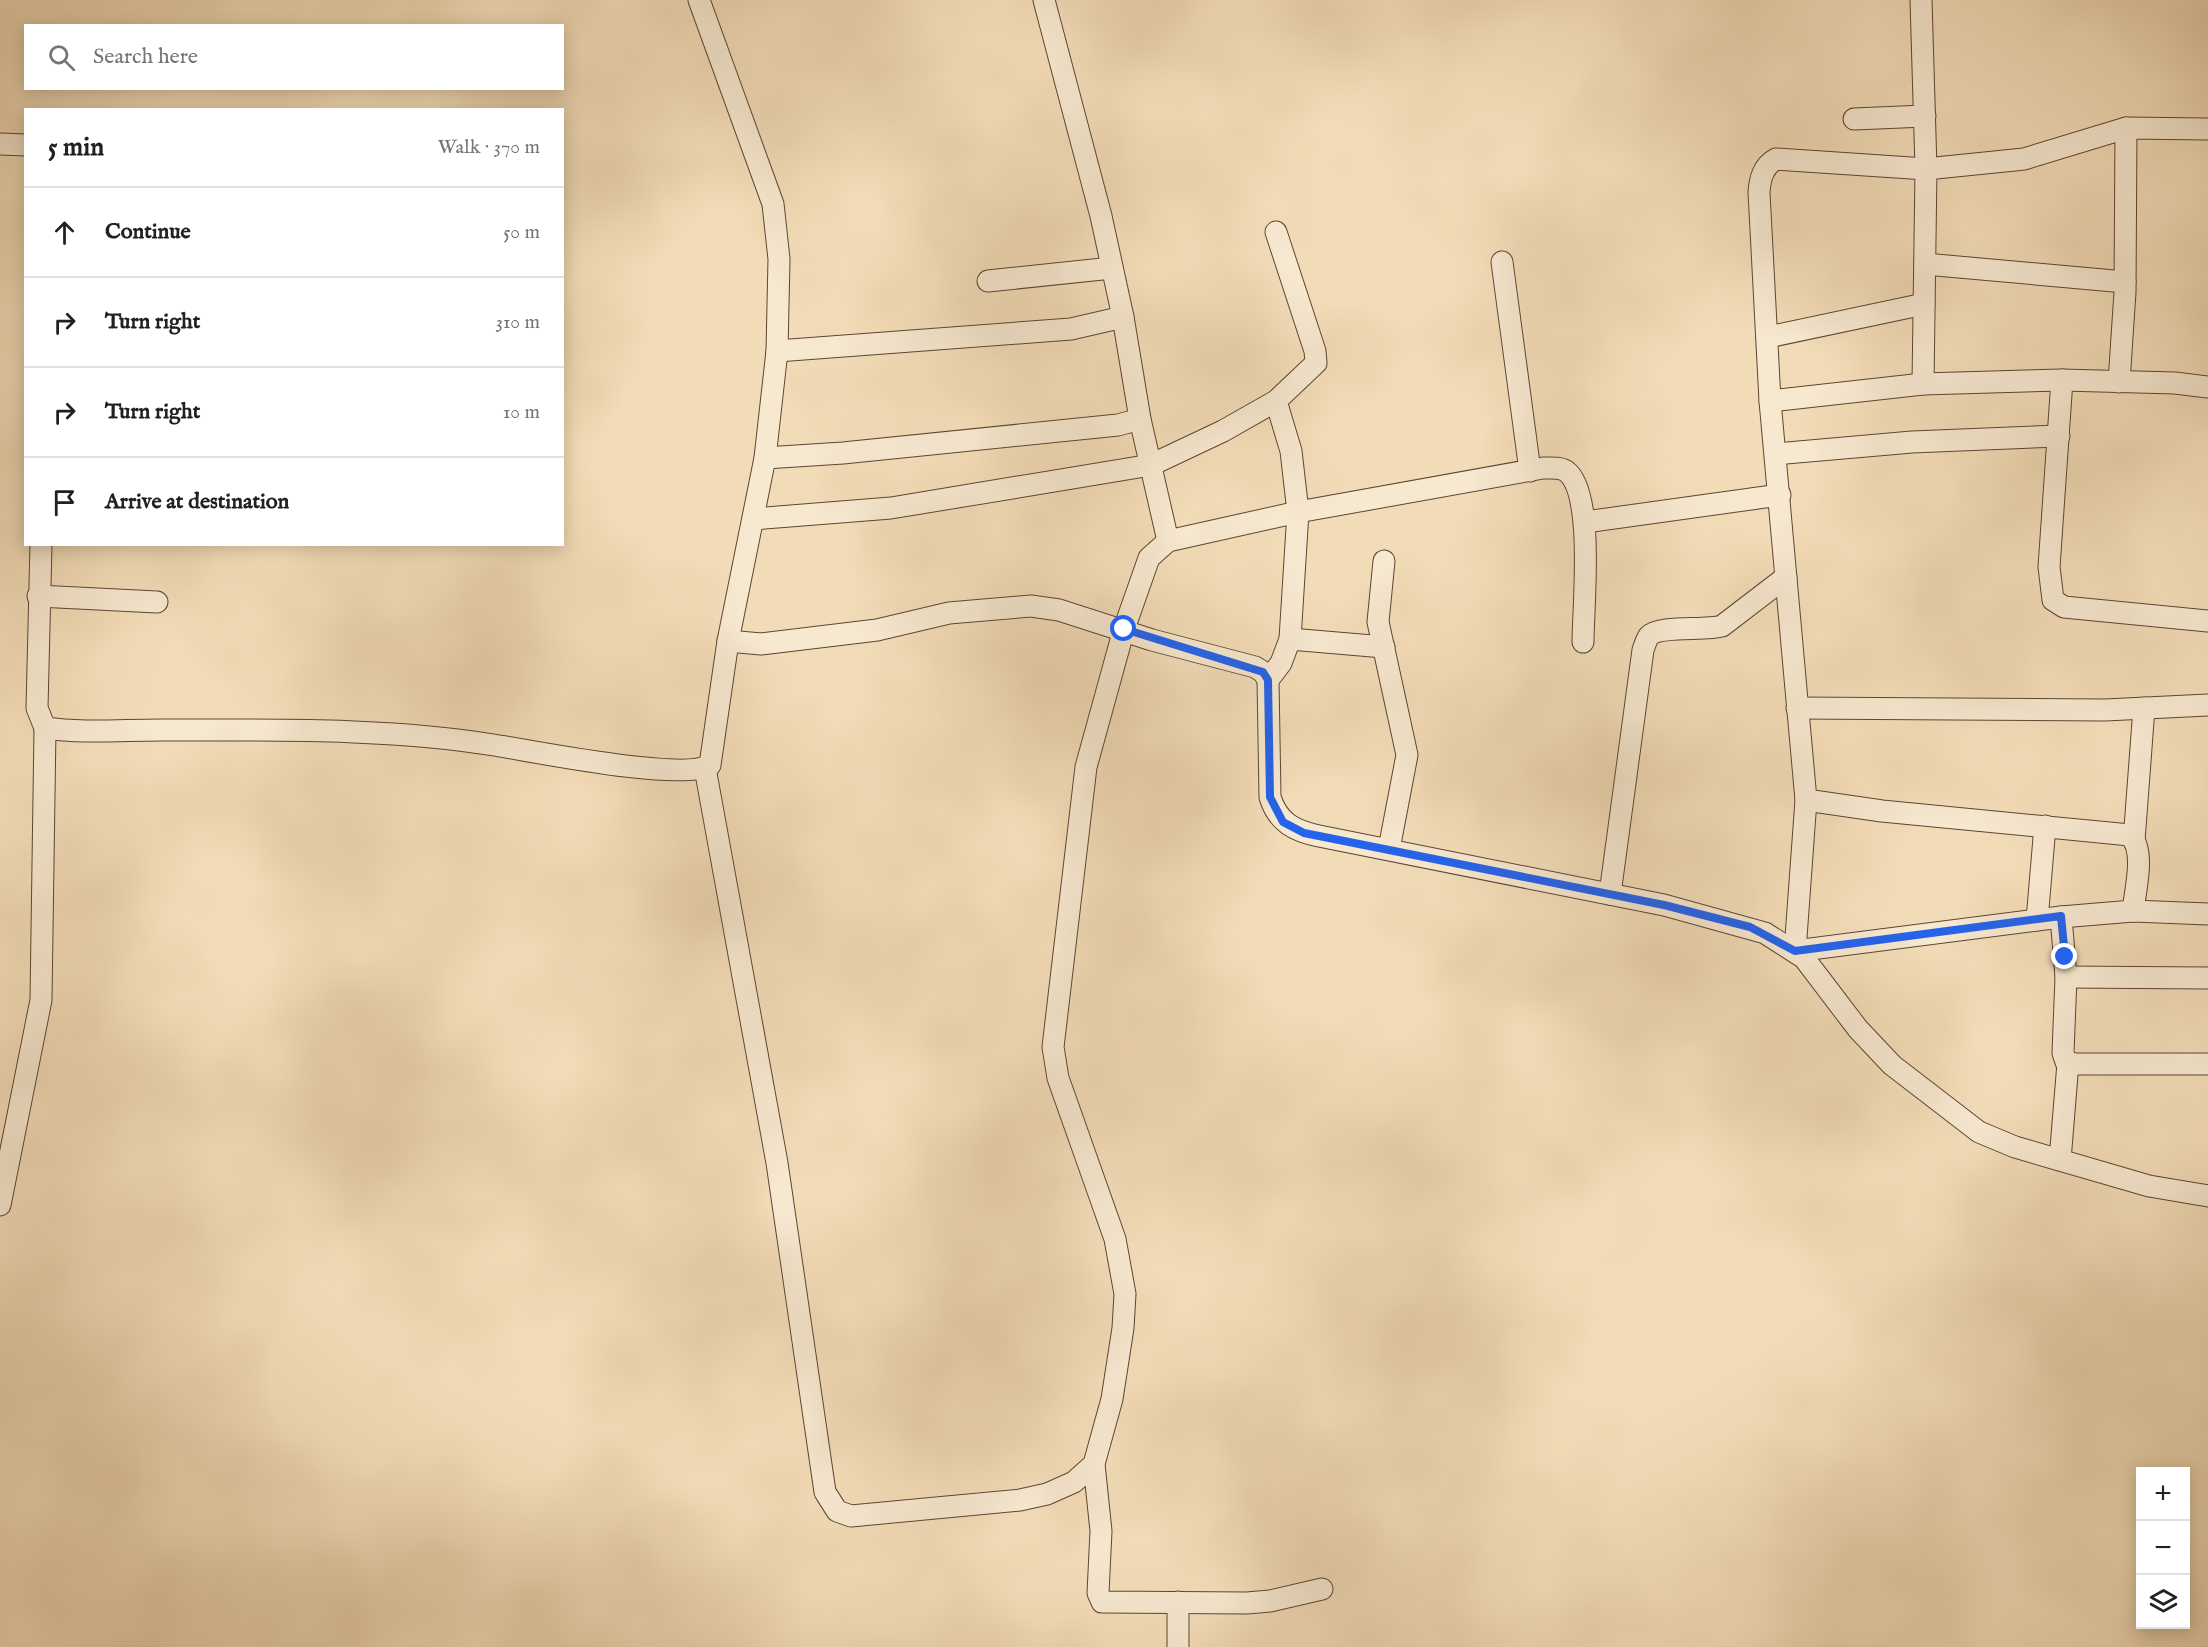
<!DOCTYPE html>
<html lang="en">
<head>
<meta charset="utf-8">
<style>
  :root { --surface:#fff; --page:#f2f2f2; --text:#202124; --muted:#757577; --line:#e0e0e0 }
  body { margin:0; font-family:"IM FELL English",serif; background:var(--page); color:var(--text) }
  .controls { position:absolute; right:18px; bottom:18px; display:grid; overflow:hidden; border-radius:0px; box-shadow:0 3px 15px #0003 }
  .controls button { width:54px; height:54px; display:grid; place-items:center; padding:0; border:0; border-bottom:2px solid var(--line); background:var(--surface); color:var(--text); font:30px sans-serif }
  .stop { position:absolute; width:18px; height:18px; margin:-14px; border:4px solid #2563eb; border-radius:50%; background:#fff }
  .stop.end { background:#2563eb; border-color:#fff; box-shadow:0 2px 6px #0008 }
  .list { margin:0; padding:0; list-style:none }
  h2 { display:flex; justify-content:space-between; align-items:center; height:78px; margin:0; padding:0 24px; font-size:26px }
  h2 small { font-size:20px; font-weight:400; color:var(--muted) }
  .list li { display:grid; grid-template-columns:39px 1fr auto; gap:18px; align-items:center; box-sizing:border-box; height:90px; padding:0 24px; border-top:2px solid var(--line) }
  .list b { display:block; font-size:22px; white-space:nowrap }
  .list em { font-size:20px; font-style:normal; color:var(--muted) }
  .icon { flex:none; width:33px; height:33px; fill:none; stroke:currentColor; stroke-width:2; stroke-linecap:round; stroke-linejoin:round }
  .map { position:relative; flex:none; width:2208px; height:1647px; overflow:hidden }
  .search { position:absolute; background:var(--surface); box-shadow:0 3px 15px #0003; left:24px; top:24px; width:540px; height:66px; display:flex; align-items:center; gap:15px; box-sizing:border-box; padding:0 21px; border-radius:0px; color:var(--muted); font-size:22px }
  .panel { position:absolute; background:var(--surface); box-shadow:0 3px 15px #0003; left:24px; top:108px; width:540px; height:438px; border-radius:0px }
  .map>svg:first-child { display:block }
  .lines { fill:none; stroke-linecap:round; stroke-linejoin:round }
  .street-casing { stroke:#5d4532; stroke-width:23 }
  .street { stroke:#f7e8d0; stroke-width:21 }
  .route { stroke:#2563eb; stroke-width:8 }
</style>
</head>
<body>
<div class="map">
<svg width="2208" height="1647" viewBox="0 0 2208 1647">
  <rect width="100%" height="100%" fill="#f2dcb7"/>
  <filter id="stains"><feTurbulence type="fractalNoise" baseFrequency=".00333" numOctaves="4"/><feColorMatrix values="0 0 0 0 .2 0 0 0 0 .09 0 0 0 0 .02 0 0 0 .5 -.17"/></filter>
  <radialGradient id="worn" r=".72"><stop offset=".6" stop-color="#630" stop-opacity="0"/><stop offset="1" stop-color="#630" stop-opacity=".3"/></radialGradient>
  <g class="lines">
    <defs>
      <g id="street">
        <path d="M1044 0 1101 216 1123 317 1140 419 1168 541"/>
        <path d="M1921 0 1926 169 1923 384"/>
        <path d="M1854 119 1925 116"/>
        <path d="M2208 129 2126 128 2024 159 1926 169 1776 159C1763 166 1760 179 1759 192L1770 401 1806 800 1795 951 2061 917 2133 911 2208 914"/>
        <path d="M0 144 26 145"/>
        <path d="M1502 262 1530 471"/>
        <path d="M1925 264 2125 282"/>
        <path d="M988 281 1112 268"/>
        <path d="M1768 337 1924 304"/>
        <path d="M777 351 1071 329 1123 317"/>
        <path d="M2062 380 2049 567 2053 600 2064 607 2208 621"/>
        <path d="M2119 382 2125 292 2126 128"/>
        <path d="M1770 401 1923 384 2062 380 2175 383 2208 387"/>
        <path d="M1776 454 1912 442 2059 436"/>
        <path d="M765 458 843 453 1118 425 1140 419"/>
        <path d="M753 519 891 508 1151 465 1223 431 1276 401 1316 363 1315 351 1276 232"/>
        <path d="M1585 522 1780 495"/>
        <path d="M41 544 37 708 45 728C86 734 131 729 172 730 279 730 389 728 494 745 532 751 683 782 710 765L728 641 765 458 777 351 779 259 773 204 699 0"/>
        <path d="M1384 561 1378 622 1407 755 1389 849"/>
        <path d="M38 596 157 602"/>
        <path d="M1290 639 1384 647"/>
        <path d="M728 641 761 644 877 630 949 613 1031 606 1059 610 1152 640 1255 667 1263 672 1268 680 1270 797C1278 823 1295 831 1319 836L1664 905 1765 933 1804 958 1858 1029 1892 1065 1979 1132 2015 1147 2149 1186 2208 1196"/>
        <path d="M1268 680 1281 663 1290 639 1298 512 1291 451 1276 401"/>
        <path d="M1797 708 2105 710 2208 705"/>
        <path d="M705 768 777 1163 825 1492 837 1511 851 1516 1020 1500 1047 1494 1074 1482 1094 1464 1112 1399 1123 1328 1125 1294 1115 1239 1058 1078 1053 1047 1086 767 1124 629 1149 558 1168 541 1298 512 1543 468C1550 468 1560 467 1566 471 1595 492 1583 607 1583 642"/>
        <path d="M1806 800 1882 811 2130 835C2146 851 2135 890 2133 911"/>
        <path d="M2134 841 2144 708"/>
        <path d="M1610 894 1643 650C1645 645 1646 640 1649 636 1659 625 1705 631 1722 626L1786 577"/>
        <path d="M2061 917 2066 977 2063 1053 2066 1062 2076 1064H2208"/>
        <path d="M2037 920 2045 826"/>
        <path d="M2066 977 2208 978"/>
        <path d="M2060 1160 2068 1063"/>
        <path d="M0 1205 41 1000 45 728"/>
        <path d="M1094 1464 1101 1531 1098 1593 1102 1602 1247 1603 1270 1601 1322 1589"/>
        <path d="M1178 1647V1602"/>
      </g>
    </defs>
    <use href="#street" class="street-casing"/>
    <use href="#street" class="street"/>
  </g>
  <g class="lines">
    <path class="route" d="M1124 629 1263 672 1268 680 1270 797 1283 822 1304 833 1664 905 1750 927 1795 951 2061 916 2065 957"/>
  </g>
  <rect width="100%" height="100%" filter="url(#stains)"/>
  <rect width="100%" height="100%" fill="url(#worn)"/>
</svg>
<div class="controls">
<button>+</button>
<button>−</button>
<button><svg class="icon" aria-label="layers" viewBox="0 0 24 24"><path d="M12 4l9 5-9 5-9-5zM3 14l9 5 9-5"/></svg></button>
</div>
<div class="stop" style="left:1124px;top:629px"></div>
<div class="stop end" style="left:2065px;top:957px"></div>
<div class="search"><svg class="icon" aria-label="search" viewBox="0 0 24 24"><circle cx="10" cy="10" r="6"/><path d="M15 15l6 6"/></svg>Search here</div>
<section class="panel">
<h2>5 min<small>Walk · 370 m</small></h2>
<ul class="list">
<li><svg class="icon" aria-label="ahead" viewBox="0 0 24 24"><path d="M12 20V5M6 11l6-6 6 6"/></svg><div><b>Continue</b></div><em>50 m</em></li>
<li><svg class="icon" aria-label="right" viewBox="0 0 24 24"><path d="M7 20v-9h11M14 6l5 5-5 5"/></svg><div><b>Turn right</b></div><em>310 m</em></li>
<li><svg class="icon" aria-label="right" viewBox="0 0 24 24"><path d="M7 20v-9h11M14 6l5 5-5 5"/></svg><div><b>Turn right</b></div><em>10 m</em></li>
<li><svg class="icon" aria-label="arrive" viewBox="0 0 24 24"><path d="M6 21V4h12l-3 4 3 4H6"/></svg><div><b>Arrive at destination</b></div></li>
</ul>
</section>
</div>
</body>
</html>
